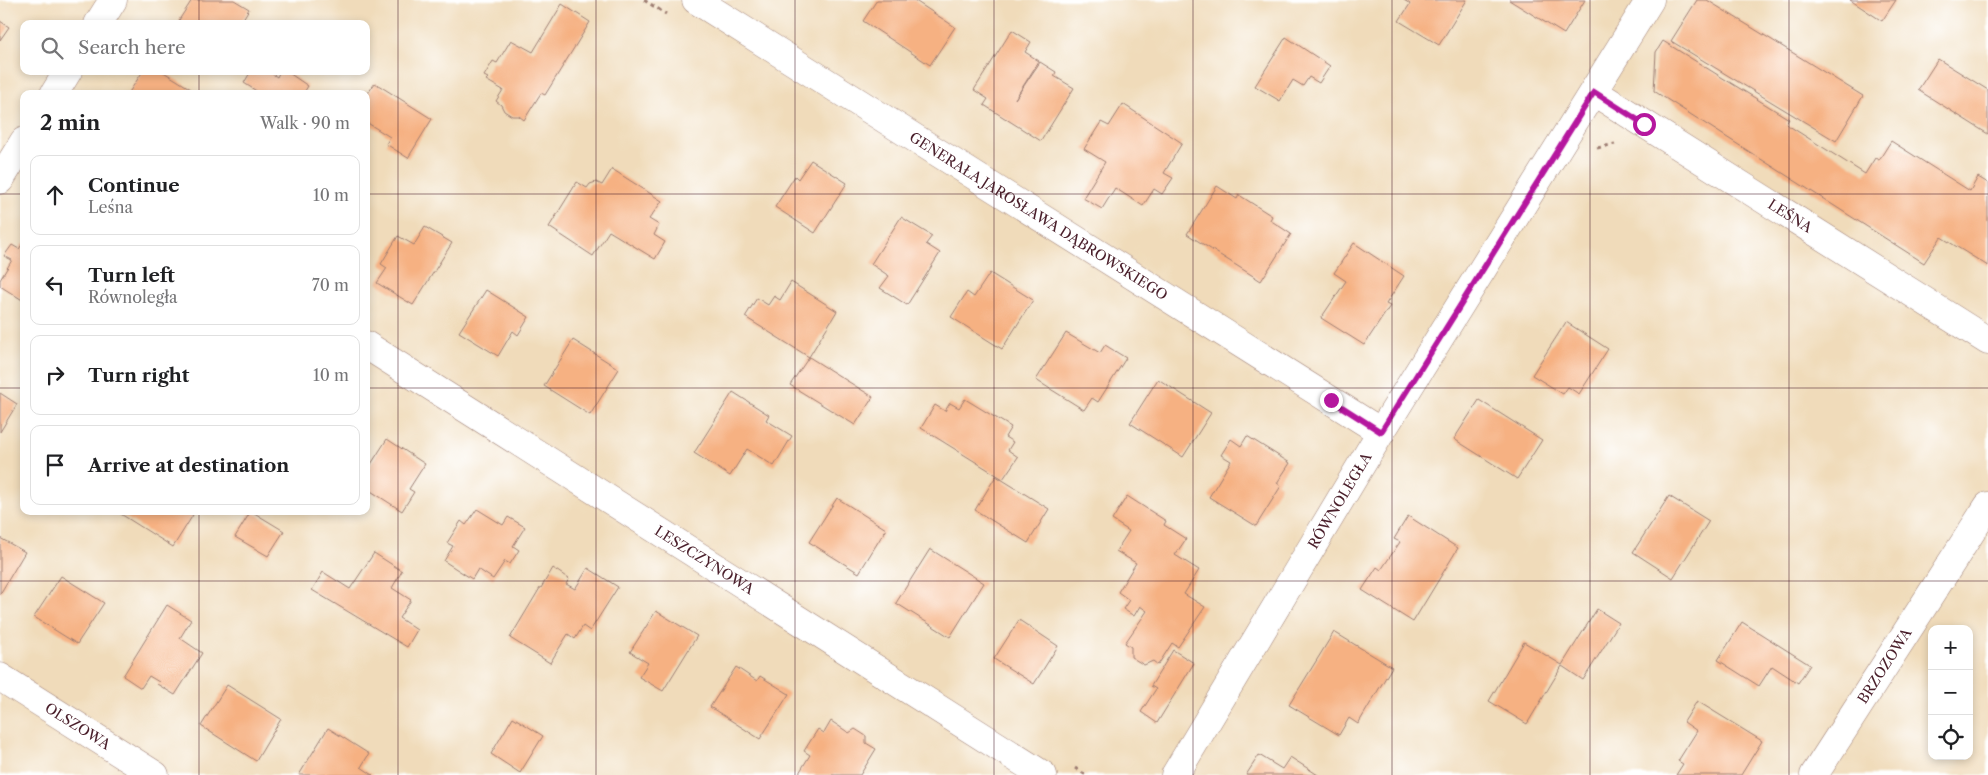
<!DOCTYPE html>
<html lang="en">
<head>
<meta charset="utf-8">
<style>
  :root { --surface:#fff; --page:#f6f6f6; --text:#202124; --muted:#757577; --line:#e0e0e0 }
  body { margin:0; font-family:"Libre Caslon Text",serif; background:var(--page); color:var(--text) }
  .controls { position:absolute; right:15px; bottom:15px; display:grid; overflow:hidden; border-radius:10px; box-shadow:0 2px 8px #0003 }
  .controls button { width:45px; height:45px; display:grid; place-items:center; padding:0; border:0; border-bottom:1px solid var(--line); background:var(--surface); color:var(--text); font:25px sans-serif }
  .stop { position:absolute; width:15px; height:15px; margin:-11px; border:4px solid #b5179e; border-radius:50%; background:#fff }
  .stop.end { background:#b5179e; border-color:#fff; box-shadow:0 1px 5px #0008 }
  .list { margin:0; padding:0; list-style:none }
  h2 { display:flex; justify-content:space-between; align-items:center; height:65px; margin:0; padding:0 20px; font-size:21px }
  h2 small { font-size:16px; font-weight:400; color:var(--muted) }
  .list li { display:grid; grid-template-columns:32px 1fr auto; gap:15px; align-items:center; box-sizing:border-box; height:80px; margin:0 10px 10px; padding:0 10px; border:1px solid var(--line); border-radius:10px }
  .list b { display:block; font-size:19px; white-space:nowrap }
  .list p { margin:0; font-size:16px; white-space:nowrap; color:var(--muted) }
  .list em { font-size:16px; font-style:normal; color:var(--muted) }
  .icon { flex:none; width:28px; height:28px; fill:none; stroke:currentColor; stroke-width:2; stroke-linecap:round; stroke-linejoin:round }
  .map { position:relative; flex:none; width:1988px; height:775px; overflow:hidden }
  .search { position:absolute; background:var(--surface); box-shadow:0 2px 8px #0003; left:20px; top:20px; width:350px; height:55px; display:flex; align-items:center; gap:12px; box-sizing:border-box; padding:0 18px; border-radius:10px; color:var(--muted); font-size:19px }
  .panel { position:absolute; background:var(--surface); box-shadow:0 2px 8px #0003; left:20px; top:90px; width:350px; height:425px; border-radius:10px }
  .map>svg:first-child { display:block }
  .building { fill:#f6b182 }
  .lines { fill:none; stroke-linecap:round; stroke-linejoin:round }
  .street-casing { stroke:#9d7d72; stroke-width:29 }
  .path { stroke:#9d7d72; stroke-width:3; stroke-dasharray:4 4; stroke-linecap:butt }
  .street { stroke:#fff; stroke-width:28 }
  .route { stroke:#b5179e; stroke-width:6 }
  .grid { fill:none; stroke:#4a1f2b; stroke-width:1; stroke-opacity:0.55 }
  .labels { text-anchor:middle; stroke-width:4; stroke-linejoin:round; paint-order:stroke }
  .street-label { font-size:14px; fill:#4a1f2b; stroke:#fff }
</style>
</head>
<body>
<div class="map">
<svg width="1988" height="775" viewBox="0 0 1988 775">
  <rect width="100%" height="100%" fill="#fff"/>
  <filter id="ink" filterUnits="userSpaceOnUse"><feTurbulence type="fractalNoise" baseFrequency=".02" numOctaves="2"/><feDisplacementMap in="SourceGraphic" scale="10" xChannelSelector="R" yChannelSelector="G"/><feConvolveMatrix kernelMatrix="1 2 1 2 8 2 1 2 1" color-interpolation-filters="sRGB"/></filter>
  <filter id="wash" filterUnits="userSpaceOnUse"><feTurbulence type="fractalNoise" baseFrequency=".0096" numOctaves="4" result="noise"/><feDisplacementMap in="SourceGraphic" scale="20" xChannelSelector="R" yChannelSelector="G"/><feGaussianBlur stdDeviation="1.12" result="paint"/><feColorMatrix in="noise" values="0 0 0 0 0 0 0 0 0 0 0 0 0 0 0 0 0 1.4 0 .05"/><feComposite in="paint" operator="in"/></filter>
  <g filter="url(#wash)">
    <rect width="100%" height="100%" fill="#f0dbba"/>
    <g id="blocks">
      <g class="building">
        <path d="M192 0H234L249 9 240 24H184L179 20Z"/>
        <path d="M877 0H914L955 27 930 65 863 21Z"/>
        <path d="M1404 0H1467L1439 45 1399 21 1410 4Z"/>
        <path d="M1509 0H1585L1564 34Z"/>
        <path d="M1697 0H1707L1863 96 1836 141 1671 41Z"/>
        <path d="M1850 0H1896L1882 21Z"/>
        <path d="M562 4 590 22 545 95 541 93 524 120 519 116H512L504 111 501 105 496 101 503 90 486 80 488 78 484 76 493 61 497 63 511 40 533 52Z"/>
        <path d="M0 21 9 27 0 40Z"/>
        <path d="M1012 30 1031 42 1025 52 1039 61 1015 99 1040 62 1056 72 1054 76 1074 88 1041 141 984 105 988 99 974 90Z"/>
        <path d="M1286 37 1330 66 1319 83 1309 77 1303 86 1293 80 1280 101 1255 86Z"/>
        <path d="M1663 41 1789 119 1786 124 1865 174 1875 158 1879 160 1891 141 1970 191 1978 177 1988 183V266L1941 237 1924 263 1654 91 1656 52Z"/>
        <path d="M1938 59 1988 90V134L1918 90Z"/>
        <path d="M143 71H162L191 89 189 94H128Z"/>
        <path d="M251 71H268L277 77 280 71H286L308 86 303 94H261L244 83Z"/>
        <path d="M375 83 432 119 408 158 386 144 390 137 366 122V96Z"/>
        <path d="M1123 104 1182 143 1164 173 1173 178 1162 194 1154 189 1143 206 1115 188 1102 209 1083 198 1105 162 1084 149 1101 122 1109 126Z"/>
        <path d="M811 160 847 183 815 233 775 207 795 176 798 179Z"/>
        <path d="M612 169 662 201 649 219 659 225 654 235 665 242 655 259 609 231 593 256 549 227 577 182 587 188 590 184 596 182 602 185Z"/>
        <path d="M1217 186 1237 199 1239 195 1272 216 1270 220 1291 234 1261 281 1187 234Z"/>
        <path d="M901 217 932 236 926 244 940 253 907 305 880 288 889 276 871 264Z"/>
        <path d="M425 227 452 243 413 305 377 283 387 268 381 264 398 236 414 245Z"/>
        <path d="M24 242V301L0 286V280L12 260 4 256 12 245 19 249Z"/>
        <path d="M1354 243 1404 276 1386 304 1390 306 1364 345 1321 318 1346 281 1334 273Z"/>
        <path d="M990 273 1033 300 1002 349 951 317 967 292 974 297Z"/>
        <path d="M791 282 837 311 809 357 745 317 757 298 768 305 774 296 780 300Z"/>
        <path d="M486 290 529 317 518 335 513 331 498 356 459 332Z"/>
        <path d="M1566 322 1608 349 1579 394 1568 387 1563 394 1532 375Z"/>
        <path d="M1066 333 1100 353 1105 345 1126 358 1098 402 1092 398 1084 410 1036 380Z"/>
        <path d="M573 340 619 369 590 415 544 386Z"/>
        <path d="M809 357 873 397 855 425 790 385Z"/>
        <path d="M1158 379 1211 413 1183 457 1130 423Z"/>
        <path d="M733 392 769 415 766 420 792 436 774 466 747 449 730 476 694 453Z"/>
        <path d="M0 393 17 404 0 432Z"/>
        <path d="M965 399 1011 427 1005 437 1013 442 1008 450 1018 457 1003 479 921 428 935 405 945 411 950 403 959 408Z"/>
        <path d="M1479 400 1542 440 1517 479 1454 439Z"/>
        <path d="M1247 436 1290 463 1277 483 1281 486 1256 526 1209 497 1231 461 1221 455 1231 439 1241 446Z"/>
        <path d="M387 439 425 464 409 489 414 492 402 511 366 488V472Z"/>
        <path d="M996 476 1049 509 1028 543 975 510Z"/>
        <path d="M1127 496 1166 521 1164 525 1186 539 1175 555 1199 570 1184 594 1205 607 1178 647 1172 643 1158 665 1153 661 1144 665 1131 657V647L1125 643 1147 611 1140 606 1134 616 1123 609 1129 600 1118 592 1136 563 1116 551 1129 531 1112 520Z"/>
        <path d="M1669 496 1709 521 1673 578 1633 552Z"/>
        <path d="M837 498 886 529 859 573 809 542Z"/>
        <path d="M477 509 503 525 508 517 525 527 513 546 519 550 510 564 505 561 493 579 478 569 472 579 444 561 453 546 447 543 461 521 466 525Z"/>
        <path d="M116 511H186L193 515 173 547Z"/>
        <path d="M251 511 284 531 268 556 235 537Z"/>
        <path d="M1408 516 1458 548 1413 622 1362 590 1377 567 1381 570 1400 542 1394 539Z"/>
        <path d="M0 538 25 552 0 594Z"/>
        <path d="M930 549 984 583 950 637 896 603Z"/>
        <path d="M374 553 402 571 392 588 411 600 399 618 417 630 407 647 312 590 323 572 350 589Z"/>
        <path d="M553 568 569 579 566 584 575 589 588 568 618 587 590 631 583 626 575 639 568 634 550 663 510 638 540 588H541Z"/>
        <path d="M61 576 104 603 77 644 34 617Z"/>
        <path d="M167 605 191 620 180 638 202 653 175 695 157 684 159 682 149 676 141 688 123 676Z"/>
        <path d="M1597 609 1619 623 1583 680 1562 666 1527 724 1489 701 1524 642 1562 665Z"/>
        <path d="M656 611 697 636 663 691 639 677 648 663 630 652Z"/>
        <path d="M1019 620 1058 646 1034 684 994 659Z"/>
        <path d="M1742 622 1810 665 1798 683 1772 666 1759 686 1718 660Z"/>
        <path d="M1334 632 1392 667 1358 724 1349 718 1339 735 1289 705Z"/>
        <path d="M1173 650 1194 663 1157 723 1141 712 1156 689 1151 686Z"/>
        <path d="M736 667 757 681 760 676 789 694 760 739 710 707Z"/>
        <path d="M227 685 281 719 256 761 201 726Z"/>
        <path d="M1697 701 1762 741 1741 775H1676L1683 764 1678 761 1697 731 1684 722Z"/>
        <path d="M513 717 543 736 520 773 491 754Z"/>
        <path d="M831 721 849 733 855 729 866 736V743L876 749 860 775H802L799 773 810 755 804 751 818 729 824 733Z"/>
        <path d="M328 728 369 754 361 767 373 775H299Z"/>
        <path d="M1259 755 1282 769 1290 757 1318 775H1246Z"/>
      </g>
    </g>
  </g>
  <g filter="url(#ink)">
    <use href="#blocks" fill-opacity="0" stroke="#9d7d72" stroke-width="1"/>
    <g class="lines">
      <defs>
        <g id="street">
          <path id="s1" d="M696 0 1381 432"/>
          <path d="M98 24 113 0"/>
          <path id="s2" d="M1594 92 1988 341"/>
          <path d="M54 94 68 71"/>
          <path d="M0 180 24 141"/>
          <path id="s3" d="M366 345 1043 775"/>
          <path id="s4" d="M0 677 155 775"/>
          <path id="s5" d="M1175 775 1381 432 1650 0"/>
          <path id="s6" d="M1814 775 1988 506"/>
        </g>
      </defs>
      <use href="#street" class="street-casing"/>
      <g class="path">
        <path d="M644 0 666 14"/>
        <path d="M1597 148 1615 144"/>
        <path d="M1075 768 1086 775"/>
      </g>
      <use href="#street" class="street"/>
    </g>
  </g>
  <g class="lines" filter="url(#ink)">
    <path class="route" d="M1331 400 1381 432 1594 92 1644 124"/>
  </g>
  <path class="grid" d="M199 0V24M398 0V775M596 0V775M795 0V775M994 0V775M1193 0V775M1392 0V775M1590 0V775M1789 0V775M199 71V94M0 194H24M366 194H1988M0 388H24M366 388H1988M199 511V775M0 581H1988"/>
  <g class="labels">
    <g class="street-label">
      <text dy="5" stroke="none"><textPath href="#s1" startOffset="405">GENERAŁA JAROSŁAWA DĄBROWSKIEGO</textPath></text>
      <text dy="5" stroke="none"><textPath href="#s2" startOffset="232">LEŚNA</textPath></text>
      <text dy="5" stroke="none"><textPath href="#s5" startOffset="320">RÓWNOLEGŁA</textPath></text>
      <text dy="5" stroke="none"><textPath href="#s3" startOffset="401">LESZCZYNOWA</textPath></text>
      <text dy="5" stroke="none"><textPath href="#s6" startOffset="130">BRZOZOWA</textPath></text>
      <text dy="5" stroke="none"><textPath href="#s4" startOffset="92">OLSZOWA</textPath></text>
    </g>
  </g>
</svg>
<div class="controls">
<button>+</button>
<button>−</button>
<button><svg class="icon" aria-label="locate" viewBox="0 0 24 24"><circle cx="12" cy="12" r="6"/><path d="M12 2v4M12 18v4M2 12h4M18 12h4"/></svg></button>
</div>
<div class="stop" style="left:1644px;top:124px"></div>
<div class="stop end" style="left:1331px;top:400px"></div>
<div class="search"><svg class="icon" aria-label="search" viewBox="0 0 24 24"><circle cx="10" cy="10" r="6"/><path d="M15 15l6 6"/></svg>Search here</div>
<section class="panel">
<h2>2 min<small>Walk · 90 m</small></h2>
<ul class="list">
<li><svg class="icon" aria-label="ahead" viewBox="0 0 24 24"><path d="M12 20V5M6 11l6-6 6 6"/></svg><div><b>Continue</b><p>Leśna</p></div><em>10 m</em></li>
<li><svg class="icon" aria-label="left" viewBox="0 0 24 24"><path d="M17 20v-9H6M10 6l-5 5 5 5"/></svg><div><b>Turn left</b><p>Równoległa</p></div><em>70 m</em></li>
<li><svg class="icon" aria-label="right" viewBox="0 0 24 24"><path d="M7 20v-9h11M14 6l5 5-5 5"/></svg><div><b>Turn right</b></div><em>10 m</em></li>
<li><svg class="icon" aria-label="arrive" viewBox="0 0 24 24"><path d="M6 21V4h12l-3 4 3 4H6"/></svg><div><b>Arrive at destination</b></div></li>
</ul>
</section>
</div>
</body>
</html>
